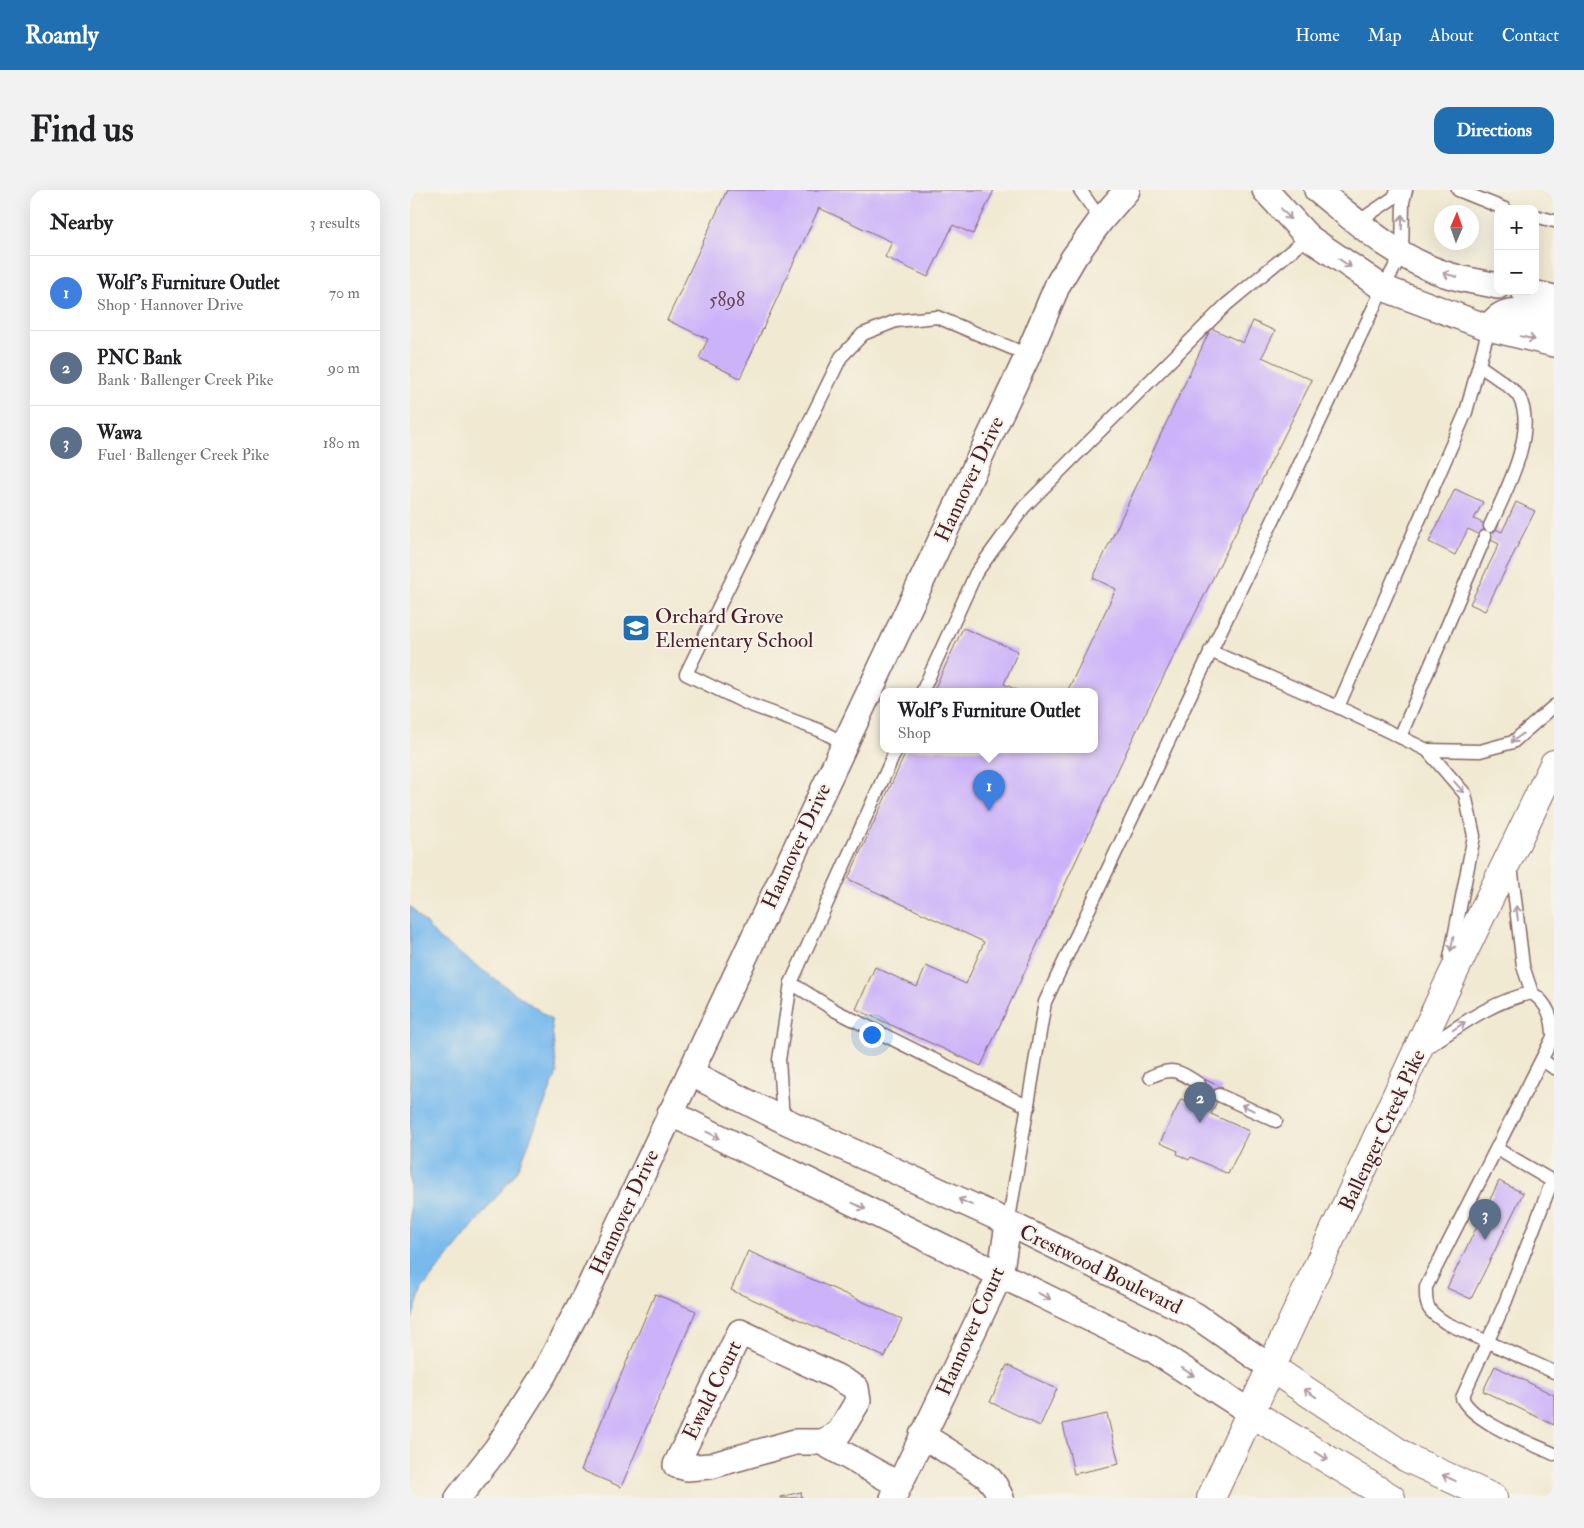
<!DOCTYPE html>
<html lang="en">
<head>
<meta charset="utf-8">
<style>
  :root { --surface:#fff; --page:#f2f2f2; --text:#202124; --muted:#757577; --line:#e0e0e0; --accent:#1f6fb2 }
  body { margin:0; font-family:"IM FELL Double Pica",serif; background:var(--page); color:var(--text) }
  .controls { position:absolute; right:15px; top:15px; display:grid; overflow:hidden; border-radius:10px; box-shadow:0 5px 20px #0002 }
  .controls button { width:45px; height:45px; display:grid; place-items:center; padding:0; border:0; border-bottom:1px solid var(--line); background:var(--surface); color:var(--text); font:25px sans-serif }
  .compass { position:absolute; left:1024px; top:15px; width:45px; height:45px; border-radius:50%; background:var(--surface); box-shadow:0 5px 20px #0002; rotate:2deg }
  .you { position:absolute; left:461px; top:844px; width:18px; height:18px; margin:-12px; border:4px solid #fff; border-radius:50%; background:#1a73e8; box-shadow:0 0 0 8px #1a73e833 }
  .badge { display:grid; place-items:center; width:32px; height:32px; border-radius:50%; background:var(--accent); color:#fff; font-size:16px; font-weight:700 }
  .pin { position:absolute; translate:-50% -41px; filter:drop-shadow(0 1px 2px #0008) }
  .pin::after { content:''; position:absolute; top:26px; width:18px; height:15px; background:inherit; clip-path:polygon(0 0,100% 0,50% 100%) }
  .popup { position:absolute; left:470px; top:498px; width:218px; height:65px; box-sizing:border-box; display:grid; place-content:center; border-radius:10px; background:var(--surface); filter:drop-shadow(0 1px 4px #0005); font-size:16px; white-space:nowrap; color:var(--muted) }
  .popup b { font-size:19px; color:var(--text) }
  .popup::after { content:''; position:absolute; left:50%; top:100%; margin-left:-10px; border:10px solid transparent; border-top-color:var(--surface) }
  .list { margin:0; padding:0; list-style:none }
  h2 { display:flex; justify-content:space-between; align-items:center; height:65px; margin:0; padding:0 20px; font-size:21px }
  h2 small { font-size:16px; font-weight:400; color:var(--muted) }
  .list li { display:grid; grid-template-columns:32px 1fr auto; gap:15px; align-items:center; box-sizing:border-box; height:75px; padding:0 20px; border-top:1px solid var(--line) }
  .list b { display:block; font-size:19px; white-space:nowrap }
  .list p { margin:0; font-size:16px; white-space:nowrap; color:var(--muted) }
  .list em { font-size:16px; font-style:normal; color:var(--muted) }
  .map { position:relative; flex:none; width:1144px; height:1308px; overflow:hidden; border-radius:15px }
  header { display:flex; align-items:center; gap:30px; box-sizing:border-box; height:70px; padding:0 25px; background:var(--accent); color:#fff }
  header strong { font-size:24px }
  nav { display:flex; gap:28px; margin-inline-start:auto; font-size:18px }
  .intro { display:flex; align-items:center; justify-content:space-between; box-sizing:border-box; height:120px; padding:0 30px }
  h1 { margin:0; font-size:35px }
  .button { padding:12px 22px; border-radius:15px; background:var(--accent); color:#fff; font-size:18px; font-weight:700 }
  main { display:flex; gap:30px; padding:0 30px }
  aside { flex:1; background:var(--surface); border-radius:15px; box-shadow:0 5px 20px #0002 }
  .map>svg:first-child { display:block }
  .water { fill:#78baed; stroke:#616c8c }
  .building { fill:#ccb2f9 }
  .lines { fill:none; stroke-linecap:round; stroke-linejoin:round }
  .lane-casing { stroke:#846665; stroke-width:15 }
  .street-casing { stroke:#846665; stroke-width:28 }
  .secondary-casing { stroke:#846665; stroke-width:30 }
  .lane { stroke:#fff; stroke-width:12 }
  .street { stroke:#fff; stroke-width:25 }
  .secondary { stroke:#fff; stroke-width:28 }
  .oneway { stroke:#ae9aa0 }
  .labels { text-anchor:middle; stroke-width:4; stroke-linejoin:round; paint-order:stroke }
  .number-label { font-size:19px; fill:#6a445e }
  .street-label { font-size:21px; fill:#4a1f2b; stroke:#f7f3e8 }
  .poi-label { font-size:21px; fill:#4a1f2b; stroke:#f7f3e8; text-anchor:start }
</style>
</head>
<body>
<header>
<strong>Roamly</strong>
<nav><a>Home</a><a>Map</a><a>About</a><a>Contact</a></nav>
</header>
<div class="intro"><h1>Find us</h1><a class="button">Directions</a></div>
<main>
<aside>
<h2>Nearby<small>3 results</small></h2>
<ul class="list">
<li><span class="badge" style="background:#3f7fe0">1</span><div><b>Wolf's Furniture Outlet</b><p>Shop · Hannover Drive</p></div><em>70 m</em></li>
<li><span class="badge" style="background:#5c6f8a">2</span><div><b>PNC Bank</b><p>Bank · Ballenger Creek Pike</p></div><em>90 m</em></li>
<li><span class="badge" style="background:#5c6f8a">3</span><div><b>Wawa</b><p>Fuel · Ballenger Creek Pike</p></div><em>180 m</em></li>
</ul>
</aside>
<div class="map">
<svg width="1144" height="1308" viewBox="0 0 1144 1308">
  <rect width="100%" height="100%" fill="#f7f3e8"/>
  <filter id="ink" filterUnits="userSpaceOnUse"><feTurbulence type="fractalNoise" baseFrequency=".02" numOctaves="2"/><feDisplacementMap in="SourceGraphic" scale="10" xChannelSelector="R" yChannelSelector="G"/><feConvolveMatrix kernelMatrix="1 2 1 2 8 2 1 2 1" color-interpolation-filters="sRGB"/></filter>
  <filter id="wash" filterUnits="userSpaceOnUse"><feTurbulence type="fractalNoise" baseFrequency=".0096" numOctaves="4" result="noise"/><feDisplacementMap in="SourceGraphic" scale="20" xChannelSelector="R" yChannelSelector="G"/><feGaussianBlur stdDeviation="1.12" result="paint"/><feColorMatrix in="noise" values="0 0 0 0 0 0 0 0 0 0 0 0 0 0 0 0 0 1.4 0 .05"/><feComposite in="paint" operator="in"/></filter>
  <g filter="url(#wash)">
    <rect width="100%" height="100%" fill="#f1e9d1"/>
    <path class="water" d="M0 716 29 749 141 829 147 883 108 980 12 1099 0 1134Z"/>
    <g id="blocks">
      <g class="building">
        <path d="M317 0H584L563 44 543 35 518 87 475 67 482 52 409 18 330 188 289 168 298 149 257 130Z"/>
        <path d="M843 131 865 141 852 167 902 190 720 554 571 876 446 819 465 777 507 797 516 776 556 794 574 752 438 689 497 560H684V502H657L706 399 683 388 801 138 833 153Z"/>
        <path d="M1045 299 1073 312 1064 329 1092 342 1106 312 1125 321 1075 421 1060 414 1089 354 1058 339 1045 365 1019 352Z"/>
        <path d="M553 438 608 461 594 494 611 502H523Z"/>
        <path d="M792 888 813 898 801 924 839 941 818 984 781 967 779 970 767 964 768 961 750 953 771 909 780 913Z"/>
        <path d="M1089 991 1113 1003 1061 1109 1037 1098Z"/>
        <path d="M338 1061 492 1129 475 1167 321 1100Z"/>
        <path d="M245 1104 286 1121 211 1297 171 1280Z"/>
        <path d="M597 1175 647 1199 630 1236 580 1212Z"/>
        <path d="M1085 1176 1144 1205V1235L1073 1201Z"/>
        <path d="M697 1224 709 1274 664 1284 653 1234Z"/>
        <path d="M391 1302 392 1308H370V1307Z"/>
      </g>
    </g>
  </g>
  <g filter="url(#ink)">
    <use href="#blocks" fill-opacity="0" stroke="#846665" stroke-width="1"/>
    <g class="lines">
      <defs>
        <g id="lane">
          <path d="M670 0 691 30"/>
          <path d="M1048 0 1095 19"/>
          <path d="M1125 26 1144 31"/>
          <path d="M948 32 983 8 988 0"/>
          <path d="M1070 176C1079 183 1104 198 1109 207 1128 242 1095 303 1080 336"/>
          <path d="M800 461 928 517 1017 560 1055 604 1064 646 1040 768"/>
          <path d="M512 502 566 383 614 317 816 115 898 47"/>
          <path d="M928 517 1056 222 1079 138"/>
          <path d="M990 547 1075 347"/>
          <path d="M434 553 409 540 338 514 276 484 431 167 453 144 486 131 527 127 618 165"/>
          <path d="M1017 560 1070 561 1103 552 1144 516"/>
          <path d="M381 793 426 821 619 917"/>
          <path d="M1122 803C1138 814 1143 828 1143 847L1016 1097C1015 1118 1019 1122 1036 1133L1144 1182"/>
          <path d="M1013 860C1048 837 1081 811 1122 803L1113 776 1101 675"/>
          <path d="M1132 870 1144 878"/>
          <path d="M740 887C763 876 769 881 789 894"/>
          <path d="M809 905 866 931"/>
          <path d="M373 930 369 870 381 793 486 560"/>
          <path d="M1087 959 1144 992"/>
          <path d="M1142 991 1095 1113 1052 1208C1064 1233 1119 1252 1144 1264"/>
          <path d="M598 1035 635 812 973 98 992 64 993 12 996 0"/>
        </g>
        <g id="street">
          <path d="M855 0 898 47 973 98 1079 138 1144 154"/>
          <path d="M907 0C947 32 986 68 1035 84 1052 90 1071 92 1088 96"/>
          <path d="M1114 101 1144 108"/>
          <path d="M1079 138C1095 111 1118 124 1144 130"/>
          <path d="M280 883 373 930 580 1024 785 1125 860 1177"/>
          <path d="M260 923 742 1159 840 1222"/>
          <path d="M512 1245 577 1286 585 1296 591 1308"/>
          <path d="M412 1252 429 1243 448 1211 446 1198 427 1187 330 1142 266 1275 277 1278 300 1276 385 1252H412L489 1295"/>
          <path d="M48 1308 87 1258 134 1184 176 1104 618 165 648 94 664 67 691 30 717 0"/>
          <path d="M483 1308 590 1085 598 1035"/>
        </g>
        <g id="secondary">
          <path d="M860 1177 997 1268 1083 1308"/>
          <path d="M840 1222 981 1308"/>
          <path d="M801 1308 1031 809 1144 574"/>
        </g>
      </defs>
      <use href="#lane" class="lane-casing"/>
      <use href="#street" class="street-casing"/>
      <use href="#secondary" class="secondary-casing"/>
      <use href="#lane" class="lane"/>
      <use href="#street" class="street"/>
      <use href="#secondary" class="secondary"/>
    </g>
    <defs><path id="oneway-shaft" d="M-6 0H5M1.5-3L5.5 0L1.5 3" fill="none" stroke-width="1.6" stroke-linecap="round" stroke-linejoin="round" transform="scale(1.25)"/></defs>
    <g class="oneway">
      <use href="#oneway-shaft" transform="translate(876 24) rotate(48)"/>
      <use href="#oneway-shaft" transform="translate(992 32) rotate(-88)"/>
      <use href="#oneway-shaft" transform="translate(935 73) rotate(34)"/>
      <use href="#oneway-shaft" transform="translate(1040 85) rotate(-165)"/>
      <use href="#oneway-shaft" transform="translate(1118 148) rotate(14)"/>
      <use href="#oneway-shaft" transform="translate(1107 548) rotate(143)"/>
      <use href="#oneway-shaft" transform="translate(1049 597) rotate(49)"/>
      <use href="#oneway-shaft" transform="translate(1107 723) rotate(-97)"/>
      <use href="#oneway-shaft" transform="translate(1042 754) rotate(101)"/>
      <use href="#oneway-shaft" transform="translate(1049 836) rotate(-33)"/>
      <use href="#oneway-shaft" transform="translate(838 918) rotate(-155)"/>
      <use href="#oneway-shaft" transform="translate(303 945) rotate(26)"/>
      <use href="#oneway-shaft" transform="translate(555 1012) rotate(-155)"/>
      <use href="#oneway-shaft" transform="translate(449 1016) rotate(26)"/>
      <use href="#oneway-shaft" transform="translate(634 1106) rotate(26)"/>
      <use href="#oneway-shaft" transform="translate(778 1182) rotate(33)"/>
      <use href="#oneway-shaft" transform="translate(900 1203) rotate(-146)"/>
      <use href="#oneway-shaft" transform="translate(912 1266) rotate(32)"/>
      <use href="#oneway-shaft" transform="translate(1039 1288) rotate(-155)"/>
    </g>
  </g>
  <defs>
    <symbol id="school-square" viewBox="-11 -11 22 22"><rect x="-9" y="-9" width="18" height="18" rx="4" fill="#1f6fb2" stroke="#f7f3e8"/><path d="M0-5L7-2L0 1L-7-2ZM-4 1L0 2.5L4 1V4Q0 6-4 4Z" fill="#fff"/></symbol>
  </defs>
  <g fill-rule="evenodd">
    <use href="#school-square" x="210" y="422" width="32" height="32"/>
  </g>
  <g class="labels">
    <g class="number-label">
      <text x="317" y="116">5898</text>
    </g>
    <g class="street-label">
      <text transform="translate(559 289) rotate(-65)" y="7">Hannover Drive</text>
      <text transform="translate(386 656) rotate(-65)" y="7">Hannover Drive</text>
      <text transform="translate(972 940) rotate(-65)" y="7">Ballenger Creek Pike</text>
      <text transform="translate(214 1022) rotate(-65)" y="7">Hannover Drive</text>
      <text transform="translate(691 1079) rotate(26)" y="7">Crestwood Boulevard</text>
      <text transform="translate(560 1141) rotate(-66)" y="7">Hannover Court</text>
      <text transform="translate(302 1200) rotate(-64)" y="7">Ewald Court</text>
    </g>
    <g class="poi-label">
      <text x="245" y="433">Orchard Grove<tspan x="245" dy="24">Elementary School</tspan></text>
    </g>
  </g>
</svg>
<div class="controls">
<button>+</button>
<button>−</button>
</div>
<svg class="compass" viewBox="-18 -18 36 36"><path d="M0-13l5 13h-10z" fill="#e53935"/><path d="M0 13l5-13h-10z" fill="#757577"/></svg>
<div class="you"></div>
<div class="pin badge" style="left:579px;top:621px;background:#3f7fe0">1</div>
<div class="popup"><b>Wolf's Furniture Outlet</b>Shop</div>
<div class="pin badge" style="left:790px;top:933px;background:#5c6f8a">2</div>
<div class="pin badge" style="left:1075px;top:1050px;background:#5c6f8a">3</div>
</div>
</main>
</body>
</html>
